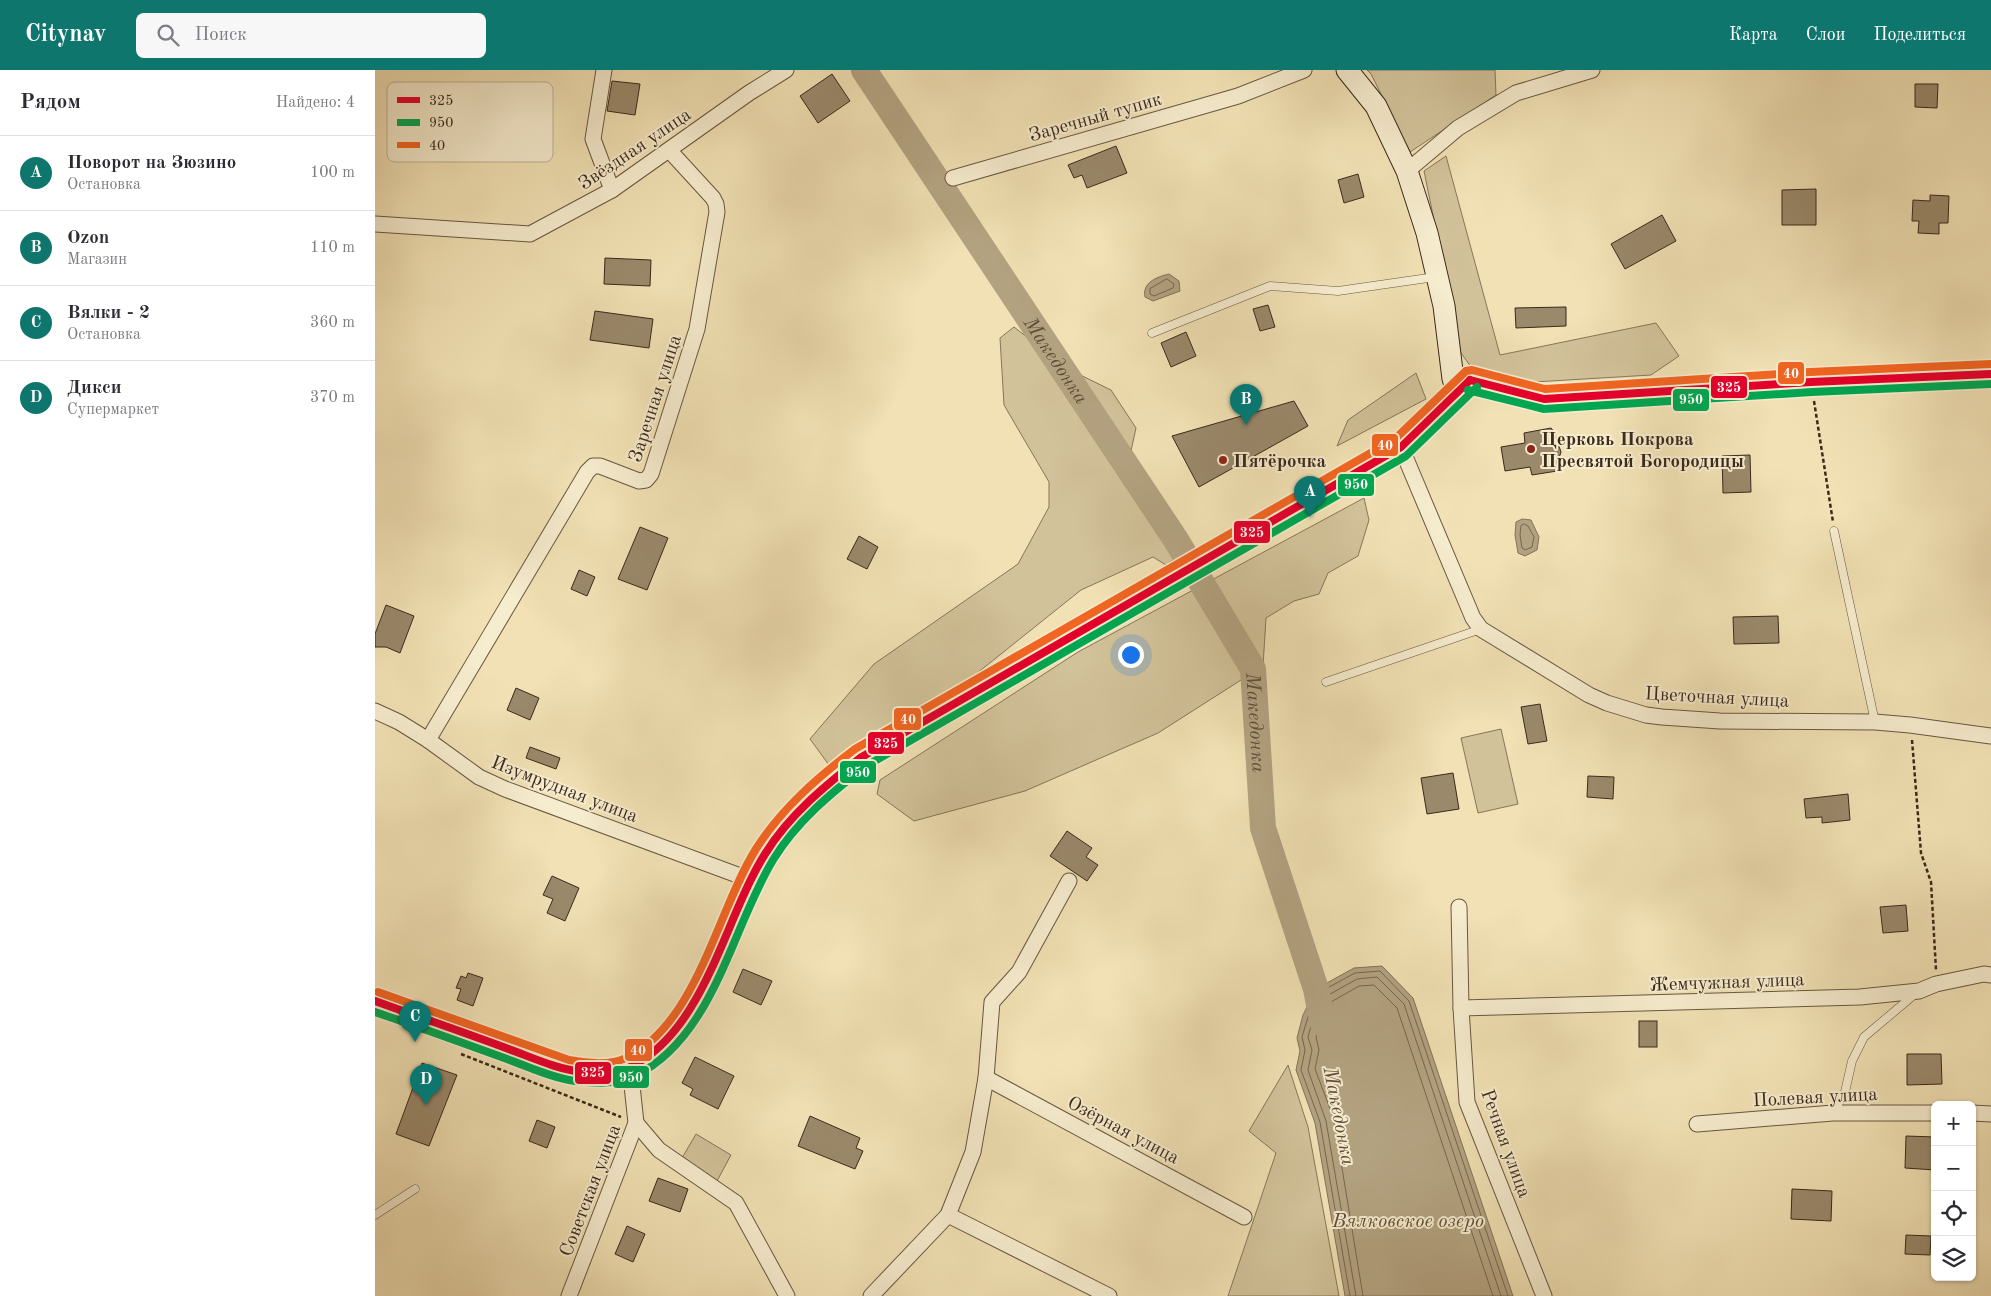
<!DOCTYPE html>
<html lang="ru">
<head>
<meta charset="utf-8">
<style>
  :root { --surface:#fff; --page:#f7f7f7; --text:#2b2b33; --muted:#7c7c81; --line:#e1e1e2; --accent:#0f766e }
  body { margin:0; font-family:"Old Standard TT",serif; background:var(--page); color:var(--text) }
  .controls { position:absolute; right:15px; bottom:15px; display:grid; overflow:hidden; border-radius:8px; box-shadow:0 1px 4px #0004 }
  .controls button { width:45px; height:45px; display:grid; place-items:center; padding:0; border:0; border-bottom:1px solid var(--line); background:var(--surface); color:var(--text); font:25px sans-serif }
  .you { position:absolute; left:755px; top:584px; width:18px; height:18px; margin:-12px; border:4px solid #fff; border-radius:50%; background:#1a73e8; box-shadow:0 0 0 8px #1a73e833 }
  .badge { display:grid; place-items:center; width:32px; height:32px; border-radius:50%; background:var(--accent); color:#fff; font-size:16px; font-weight:700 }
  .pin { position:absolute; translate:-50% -41px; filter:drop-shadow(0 1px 2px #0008) }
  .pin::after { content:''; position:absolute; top:26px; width:18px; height:15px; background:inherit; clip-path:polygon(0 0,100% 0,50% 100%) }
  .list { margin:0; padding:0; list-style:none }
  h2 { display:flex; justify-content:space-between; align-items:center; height:65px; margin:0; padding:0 20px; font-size:21px }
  h2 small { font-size:16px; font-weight:400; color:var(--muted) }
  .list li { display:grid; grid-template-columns:32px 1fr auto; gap:15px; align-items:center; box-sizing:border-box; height:75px; padding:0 20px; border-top:1px solid var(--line) }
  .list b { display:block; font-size:19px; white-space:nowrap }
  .list p { margin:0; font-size:16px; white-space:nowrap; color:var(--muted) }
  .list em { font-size:16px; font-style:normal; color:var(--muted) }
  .icon { flex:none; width:28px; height:28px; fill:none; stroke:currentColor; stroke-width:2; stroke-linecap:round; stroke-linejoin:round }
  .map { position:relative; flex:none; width:1616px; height:1226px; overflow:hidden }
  header { display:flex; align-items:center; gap:30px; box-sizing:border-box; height:70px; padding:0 25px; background:var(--accent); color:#fff }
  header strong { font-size:24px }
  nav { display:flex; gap:28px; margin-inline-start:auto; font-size:18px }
  .search { width:350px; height:45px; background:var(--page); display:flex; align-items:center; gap:12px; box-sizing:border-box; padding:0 18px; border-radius:8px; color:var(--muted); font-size:19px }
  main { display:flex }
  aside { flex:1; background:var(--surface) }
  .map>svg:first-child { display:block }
  .green { fill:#d2c29a; stroke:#86765a }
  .water { fill:#b3a280; stroke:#837258 }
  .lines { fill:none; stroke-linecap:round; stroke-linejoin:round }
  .shore { stroke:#77664e; stroke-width:1 }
  .river { stroke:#b3a280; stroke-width:26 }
  .building { fill:#9a896b; stroke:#3b291b }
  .lane-casing { stroke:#685741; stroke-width:9 }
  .street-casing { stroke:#685741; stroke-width:17 }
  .secondary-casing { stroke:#3b291b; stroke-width:23 }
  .primary-casing { stroke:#3b291b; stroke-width:26 }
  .path { stroke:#3b291b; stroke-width:2.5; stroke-dasharray:4 2.5; stroke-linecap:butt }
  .lane { stroke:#f6ecce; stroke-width:8 }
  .street { stroke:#f6ecce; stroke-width:15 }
  .secondary { stroke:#f6ecce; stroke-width:21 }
  .primary { stroke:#f1e1b4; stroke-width:24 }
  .bus-1-casing { stroke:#f6ecce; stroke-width:11 }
  .bus-2-casing { stroke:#f6ecce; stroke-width:11 }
  .bus-3-casing { stroke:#f6ecce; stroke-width:11 }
  .bus-1 { stroke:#e4002b; stroke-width:8 }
  .bus-2 { stroke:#00a651; stroke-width:8 }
  .bus-3 { stroke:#f26522; stroke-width:8 }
  .poi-dot { fill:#8f2418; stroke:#f6ecce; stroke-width:2 }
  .labels { text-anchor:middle; stroke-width:4; stroke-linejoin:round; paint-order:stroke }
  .street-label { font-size:19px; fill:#3b291b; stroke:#f6ecce }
  .poi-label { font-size:19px; font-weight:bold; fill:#3b291b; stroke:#f6ecce; text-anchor:start }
  .water-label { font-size:20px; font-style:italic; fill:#5f4d39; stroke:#f6ecce }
  .key { fill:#f6ecce; stroke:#beb298; stroke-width:1 }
  .key-label { font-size:14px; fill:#3b291b }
  .line-badge { stroke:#f6ecce; stroke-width:2 }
  .badge-label { font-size:14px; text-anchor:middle; font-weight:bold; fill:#fff }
</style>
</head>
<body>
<header>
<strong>Citynav</strong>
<div class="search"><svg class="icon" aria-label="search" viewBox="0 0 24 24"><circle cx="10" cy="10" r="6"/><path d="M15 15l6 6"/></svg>Поиск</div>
<nav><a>Карта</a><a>Слои</a><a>Поделиться</a></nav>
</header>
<main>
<aside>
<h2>Рядом<small>Найдено: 4</small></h2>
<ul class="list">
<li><span class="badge">A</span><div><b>Поворот на Зюзино</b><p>Остановка</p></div><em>100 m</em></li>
<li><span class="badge">B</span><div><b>Ozon</b><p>Магазин</p></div><em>110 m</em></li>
<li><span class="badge">C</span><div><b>Вялки - 2</b><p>Остановка</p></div><em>360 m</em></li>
<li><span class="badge">D</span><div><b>Дикси</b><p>Супермаркет</p></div><em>370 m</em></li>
</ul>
</aside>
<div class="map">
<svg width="1616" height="1226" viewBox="0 0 1616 1226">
  <rect width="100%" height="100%" fill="#f1e1b4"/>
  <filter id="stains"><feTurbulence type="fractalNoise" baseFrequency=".004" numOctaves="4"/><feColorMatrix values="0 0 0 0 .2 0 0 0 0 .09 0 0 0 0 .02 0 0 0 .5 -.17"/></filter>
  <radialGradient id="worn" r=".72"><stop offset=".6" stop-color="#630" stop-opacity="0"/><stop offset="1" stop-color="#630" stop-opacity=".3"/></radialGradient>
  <g class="green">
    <path d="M992 0H1120L1121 25 1035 82 996 4Z"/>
    <path d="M1071 86 1125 285 1281 253 1304 286 1276 305 1109 315 1086 283 1049 101Z"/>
    <path d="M639 257 693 299 736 320 761 358 749 413 801 488 791 495 778 487 706 520 586 616 454 695 435 669 499 594 643 494 674 437V412L629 335 625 268Z"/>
    <path d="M1041 303 1051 329 962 376 973 350Z"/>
    <path d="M989 428 994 450 983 486 953 503 944 524 919 531 891 548 888 596 783 663 650 721 539 751 502 724 505 710 703 582Z"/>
    <path d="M1126 659 1143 734 1103 743 1086 668Z"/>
    <path d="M913 995 933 1057 964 1226H853L901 1083 874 1061Z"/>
    <path d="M321 1064 356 1085 342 1111 307 1088Z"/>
  </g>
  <g class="water">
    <path d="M794 204 804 211 805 221 778 231 770 227C767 213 781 207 794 204Z"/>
    <path d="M1147 449 1156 450 1164 467 1162 480 1150 486 1143 483 1140 465 1141 452Z"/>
    <path d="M1007 896 1038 928 1138 1226H970L940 1053 921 1000 925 981 922 968 928 945 941 919 979 898Z"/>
  </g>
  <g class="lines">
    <g class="shore">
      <path d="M792 209 799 214 798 218 779 226 775 224V219Z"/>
      <path d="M1149 454 1153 456 1159 467 1157 477 1150 480 1147 478 1145 465 1146 456Z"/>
      <path d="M975 1226 945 1052 926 1000 930 980 927 967 933 947 945 922 980 903 1005 901 1034 931 1133 1226"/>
      <path d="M981 1226 951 1051 933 1000 937 980 933 967 938 949 950 927 982 909 1002 907 1029 934 1126 1226"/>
      <path d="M988 1226 959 1049 940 999 944 980 941 967 945 952 956 932 984 916 999 915 1022 938 1118 1226"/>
    </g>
    <path class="river" id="s1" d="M489 0 801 470 878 599 888 758 941 919 948 954"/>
  </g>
  <g class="building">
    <path d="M457 4 475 31 443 53 425 26Z"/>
    <path d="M237 11 265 14 260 45 232 41Z"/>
    <path d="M1540 14H1563L1562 38 1540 37Z"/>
    <path d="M741 76 752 103 712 118 707 105 699 108 693 95Z"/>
    <path d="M983 104 989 127 969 133 963 110Z"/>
    <path d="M1441 119V155H1407V120Z"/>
    <path d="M1555 125 1574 126 1573 153H1564V164L1543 163 1544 151H1537L1538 130 1555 131Z"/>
    <path d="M1287 145 1301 171 1250 199 1236 174Z"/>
    <path d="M230 188 276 190 275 216 229 214Z"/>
    <path d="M893 235 900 257 885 261 878 239Z"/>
    <path d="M1191 237V256L1141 258 1140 238Z"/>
    <path d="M220 241 278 249 274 278 215 270Z"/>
    <path d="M811 262 821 286 796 297 786 273Z"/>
    <path d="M919 331 933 356 824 417 797 366Z"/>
    <path d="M1176 358 1179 362 1186 382 1184 388 1185 395 1182 401 1157 405 1155 397 1130 401 1126 377 1150 373 1149 363Z"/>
    <path d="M1375 385 1376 422 1348 423 1347 386Z"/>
    <path d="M265 457 293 468 272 520 243 509Z"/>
    <path d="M484 466 503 477 492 499 472 489Z"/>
    <path d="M204 500 220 507 212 526 196 519Z"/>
    <path d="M11 535 39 546 25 583 11 577H0V564Z"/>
    <path d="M1403 546 1404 573 1359 574 1358 547Z"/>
    <path d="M141 618 164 628 155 650 132 640Z"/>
    <path d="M1165 634 1172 671 1153 674 1146 637Z"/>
    <path d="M155 677 185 688 181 699 151 688Z"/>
    <path d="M1078 703 1084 739 1052 744 1046 708Z"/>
    <path d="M1213 706 1239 707 1238 729 1212 727Z"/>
    <path d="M1473 724 1475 750 1447 753V747L1431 748 1429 729Z"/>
    <path d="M692 761 717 778 711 787 723 795 712 811 675 786Z"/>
    <path d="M177 806 204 818 190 851 172 843 178 829 168 825Z"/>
    <path d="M1531 835 1533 861 1508 863 1505 837Z"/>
    <path d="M368 899 397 911 386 935 358 922Z"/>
    <path d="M93 903 108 908 98 936 82 930 86 919 81 918 86 906 91 908Z"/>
    <rect x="1264" y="951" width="18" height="26"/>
    <path d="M1532 984H1566L1567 1014 1532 1015Z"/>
    <path d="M320 987 359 1006 343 1039 315 1025 318 1019 307 1013Z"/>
    <path d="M47 993 82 1005 54 1076 21 1064Z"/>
    <path d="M435 1046 485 1068 481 1078 488 1081 480 1099 423 1076Z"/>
    <path d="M162 1050 180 1057 172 1078 154 1071Z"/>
    <path d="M1531 1066 1560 1067V1100L1530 1098Z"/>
    <path d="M283 1108 313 1119 305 1142 274 1131Z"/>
    <path d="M1417 1119 1457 1121 1456 1151 1416 1149Z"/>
    <path d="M252 1156 270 1164 258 1192 240 1184Z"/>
    <path d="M1531 1165 1556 1166 1555 1185 1530 1184Z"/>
  </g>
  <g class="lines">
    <defs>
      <g id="lane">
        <path d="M777 263 895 216 963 221 1060 207"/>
        <path d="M1459 461 1500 652"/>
        <path d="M951 612 1106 559"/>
        <path d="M1458 1043 1470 1022 1477 991 1489 967 1540 924"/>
        <path d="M0 1145 40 1119"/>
      </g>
      <g id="street">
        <path d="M229 0 218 69 237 120"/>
        <path d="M1032 101 1083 58 1141 23 1217 0"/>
        <path d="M578 108 863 26 929 0"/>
        <path d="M0 154 155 164 237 120 374 23 411 0"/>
        <path d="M1026 377 1098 548 1106 559 1214 625 1232 633 1271 645 1287 647 1345 651 1500 652 1535 655 1616 666"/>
        <path d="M0 641 24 652 53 670 104 707 130 719 376 810"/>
        <path d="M53 670 212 402 218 396H225L264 411 271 410 276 404 322 259 342 142 341 134 338 128 294 80"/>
        <path d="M1084 837 1086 938 1092 1032 1169 1226"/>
        <path d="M1086 938 1485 927 1544 921 1561 914 1609 904 1616 905"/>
        <path d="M611 1008 869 1147"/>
        <path d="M1597 1043 1616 1044"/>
        <path d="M261 1053 284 1080 361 1133 412 1226"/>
        <path d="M1322 1054 1458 1043H1560"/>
        <path d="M573 1145 734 1226"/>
        <path d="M194 1226 261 1053 255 997"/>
        <path d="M496 1226 573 1145 598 1082 611 1008 617 932 644 902 694 811"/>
      </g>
      <path id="secondary" d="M972 0 1001 36 1032 101 1052 163 1069 236 1078 309 1095 310"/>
      <path id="primary" d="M0 931 192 1000C212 1003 235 1005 255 997 323 968 354 845 389 785 414 745 448 717 485 688L1026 377 1095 310 1169 329 1436 312 1616 304"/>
    </defs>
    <use href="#lane" class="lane-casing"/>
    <use href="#street" class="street-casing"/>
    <use href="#secondary" class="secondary-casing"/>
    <use href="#primary" class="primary-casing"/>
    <g class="path">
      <path d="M1439 331 1458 452"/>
      <path d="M1537 670 1546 783 1556 812 1561 900"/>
      <path d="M86 984 246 1047"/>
    </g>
    <use href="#lane" class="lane"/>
    <use href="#street" class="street"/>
    <use href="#secondary" class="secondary"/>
    <use href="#primary" class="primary"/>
    <defs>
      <g id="bus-1">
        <path d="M1095 310 1169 329 1436 312 1616 304"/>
        <path d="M0 931C44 947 88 962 131 978 156 987 181 999 207 1002 222 1003 241 1004 255 997 330 961 349 849 390 784 414 745 450 716 485 688L1026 377 1095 310"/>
      </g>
      <g id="bus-2">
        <path d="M1093 320 1169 339 1437 322 1616 314"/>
        <path d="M0 942C44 957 88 973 132 989 154 997 177 1008 200 1011 219 1013 242 1015 260 1006 339 967 356 859 398 790 421 752 456 723 491 696L1031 386 1102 317"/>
      </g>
      <path id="bus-3" d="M3 922 194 990C212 993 234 996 251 988 322 954 342 841 381 779 406 739 443 707 480 679L1020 369 1091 301 1097 300 1170 319 1435 302 1616 294"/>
    </defs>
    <use href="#bus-1" class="bus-1-casing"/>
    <use href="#bus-2" class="bus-2-casing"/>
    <use href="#bus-3" class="bus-3-casing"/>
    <use href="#bus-1" class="bus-1"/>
    <use href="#bus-2" class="bus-2"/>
    <use href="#bus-3" class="bus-3"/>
  </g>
  <g class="poi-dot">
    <circle cx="1156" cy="379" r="5"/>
    <circle cx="848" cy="390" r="5"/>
  </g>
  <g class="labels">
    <g class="street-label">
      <text transform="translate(720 46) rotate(-16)" y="7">Заречный тупик</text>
      <text transform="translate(259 78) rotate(-34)" y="7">Звёздная улица</text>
      <text transform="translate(279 328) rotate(-72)" y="7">Заречная улица</text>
      <text transform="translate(1342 626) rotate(3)" y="7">Цветочная улица</text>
      <text transform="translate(190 718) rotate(21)" y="7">Изумрудная улица</text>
      <text transform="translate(1352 911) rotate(-2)" y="7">Жемчужная улица</text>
      <text transform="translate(1440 1026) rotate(-3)" y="7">Полевая улица</text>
      <text transform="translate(749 1059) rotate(28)" y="7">Озёрная улица</text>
      <text transform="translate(1132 1073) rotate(70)" y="7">Речная улица</text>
      <text transform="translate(214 1120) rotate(-69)" y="7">Советская улица</text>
    </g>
    <g class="poi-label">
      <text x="1166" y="375">Церковь Покрова<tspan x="1166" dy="22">Пресвятой Богородицы</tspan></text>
      <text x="858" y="397">Пятёрочка</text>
    </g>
    <g class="water-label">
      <text dy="7" stroke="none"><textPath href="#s1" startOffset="348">Македонка</textPath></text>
      <text dy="7" stroke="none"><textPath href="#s1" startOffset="768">Македонка</textPath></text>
      <text transform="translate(965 1046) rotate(79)" y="7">Македонка</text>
      <text x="1033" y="1157">Вялковское озеро</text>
    </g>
  </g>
  <rect x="12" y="12" width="166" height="80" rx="8" class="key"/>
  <rect x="22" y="27" width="23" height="6" fill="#e4002b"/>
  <rect x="22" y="49" width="23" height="7" fill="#00a651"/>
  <rect x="22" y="72" width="23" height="6" fill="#f26522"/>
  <g class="key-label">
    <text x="54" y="35">325</text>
    <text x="54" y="57">950</text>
    <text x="54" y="80">40</text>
  </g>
  <g class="line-badge">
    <rect x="1402" y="291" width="28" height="24" rx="5" fill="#f26522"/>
    <rect x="1335" y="305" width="38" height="24" rx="5" fill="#e4002b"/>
    <rect x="1297" y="318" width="38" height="24" rx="5" fill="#00a651"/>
    <rect x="996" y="363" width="28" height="24" rx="5" fill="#f26522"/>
    <rect x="962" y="403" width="38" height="24" rx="5" fill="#00a651"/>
    <rect x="858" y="450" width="38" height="24" rx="5" fill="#e4002b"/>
    <rect x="518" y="637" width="29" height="24" rx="5" fill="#f26522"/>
    <rect x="492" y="661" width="38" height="24" rx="5" fill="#e4002b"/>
    <rect x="464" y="690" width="38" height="24" rx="5" fill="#00a651"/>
    <rect x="249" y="968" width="29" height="24" rx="5" fill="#f26522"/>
    <rect x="199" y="991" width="38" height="24" rx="5" fill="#e4002b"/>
    <rect x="237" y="995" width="38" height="24" rx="5" fill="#00a651"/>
  </g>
  <g class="badge-label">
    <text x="1416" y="308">40</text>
    <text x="1354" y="322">325</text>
    <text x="1316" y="334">950</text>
    <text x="1010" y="380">40</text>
    <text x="981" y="419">950</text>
    <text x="877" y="467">325</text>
    <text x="533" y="654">40</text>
    <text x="511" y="678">325</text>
    <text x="483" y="707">950</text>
    <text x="263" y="985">40</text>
    <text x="218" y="1007">325</text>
    <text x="256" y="1012">950</text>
  </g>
  <rect width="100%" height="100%" filter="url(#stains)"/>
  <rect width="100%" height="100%" fill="url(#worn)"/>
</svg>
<div class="controls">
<button>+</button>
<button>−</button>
<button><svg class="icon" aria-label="locate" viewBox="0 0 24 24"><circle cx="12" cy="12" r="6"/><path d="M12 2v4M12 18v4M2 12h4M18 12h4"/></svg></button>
<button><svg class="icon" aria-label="layers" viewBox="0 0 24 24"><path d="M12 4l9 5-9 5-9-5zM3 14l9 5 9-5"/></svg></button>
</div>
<div class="you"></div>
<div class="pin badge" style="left:935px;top:447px">A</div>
<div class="pin badge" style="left:871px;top:355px">B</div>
<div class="pin badge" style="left:40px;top:972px">C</div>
<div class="pin badge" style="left:51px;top:1035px">D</div>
</div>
</main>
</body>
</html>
